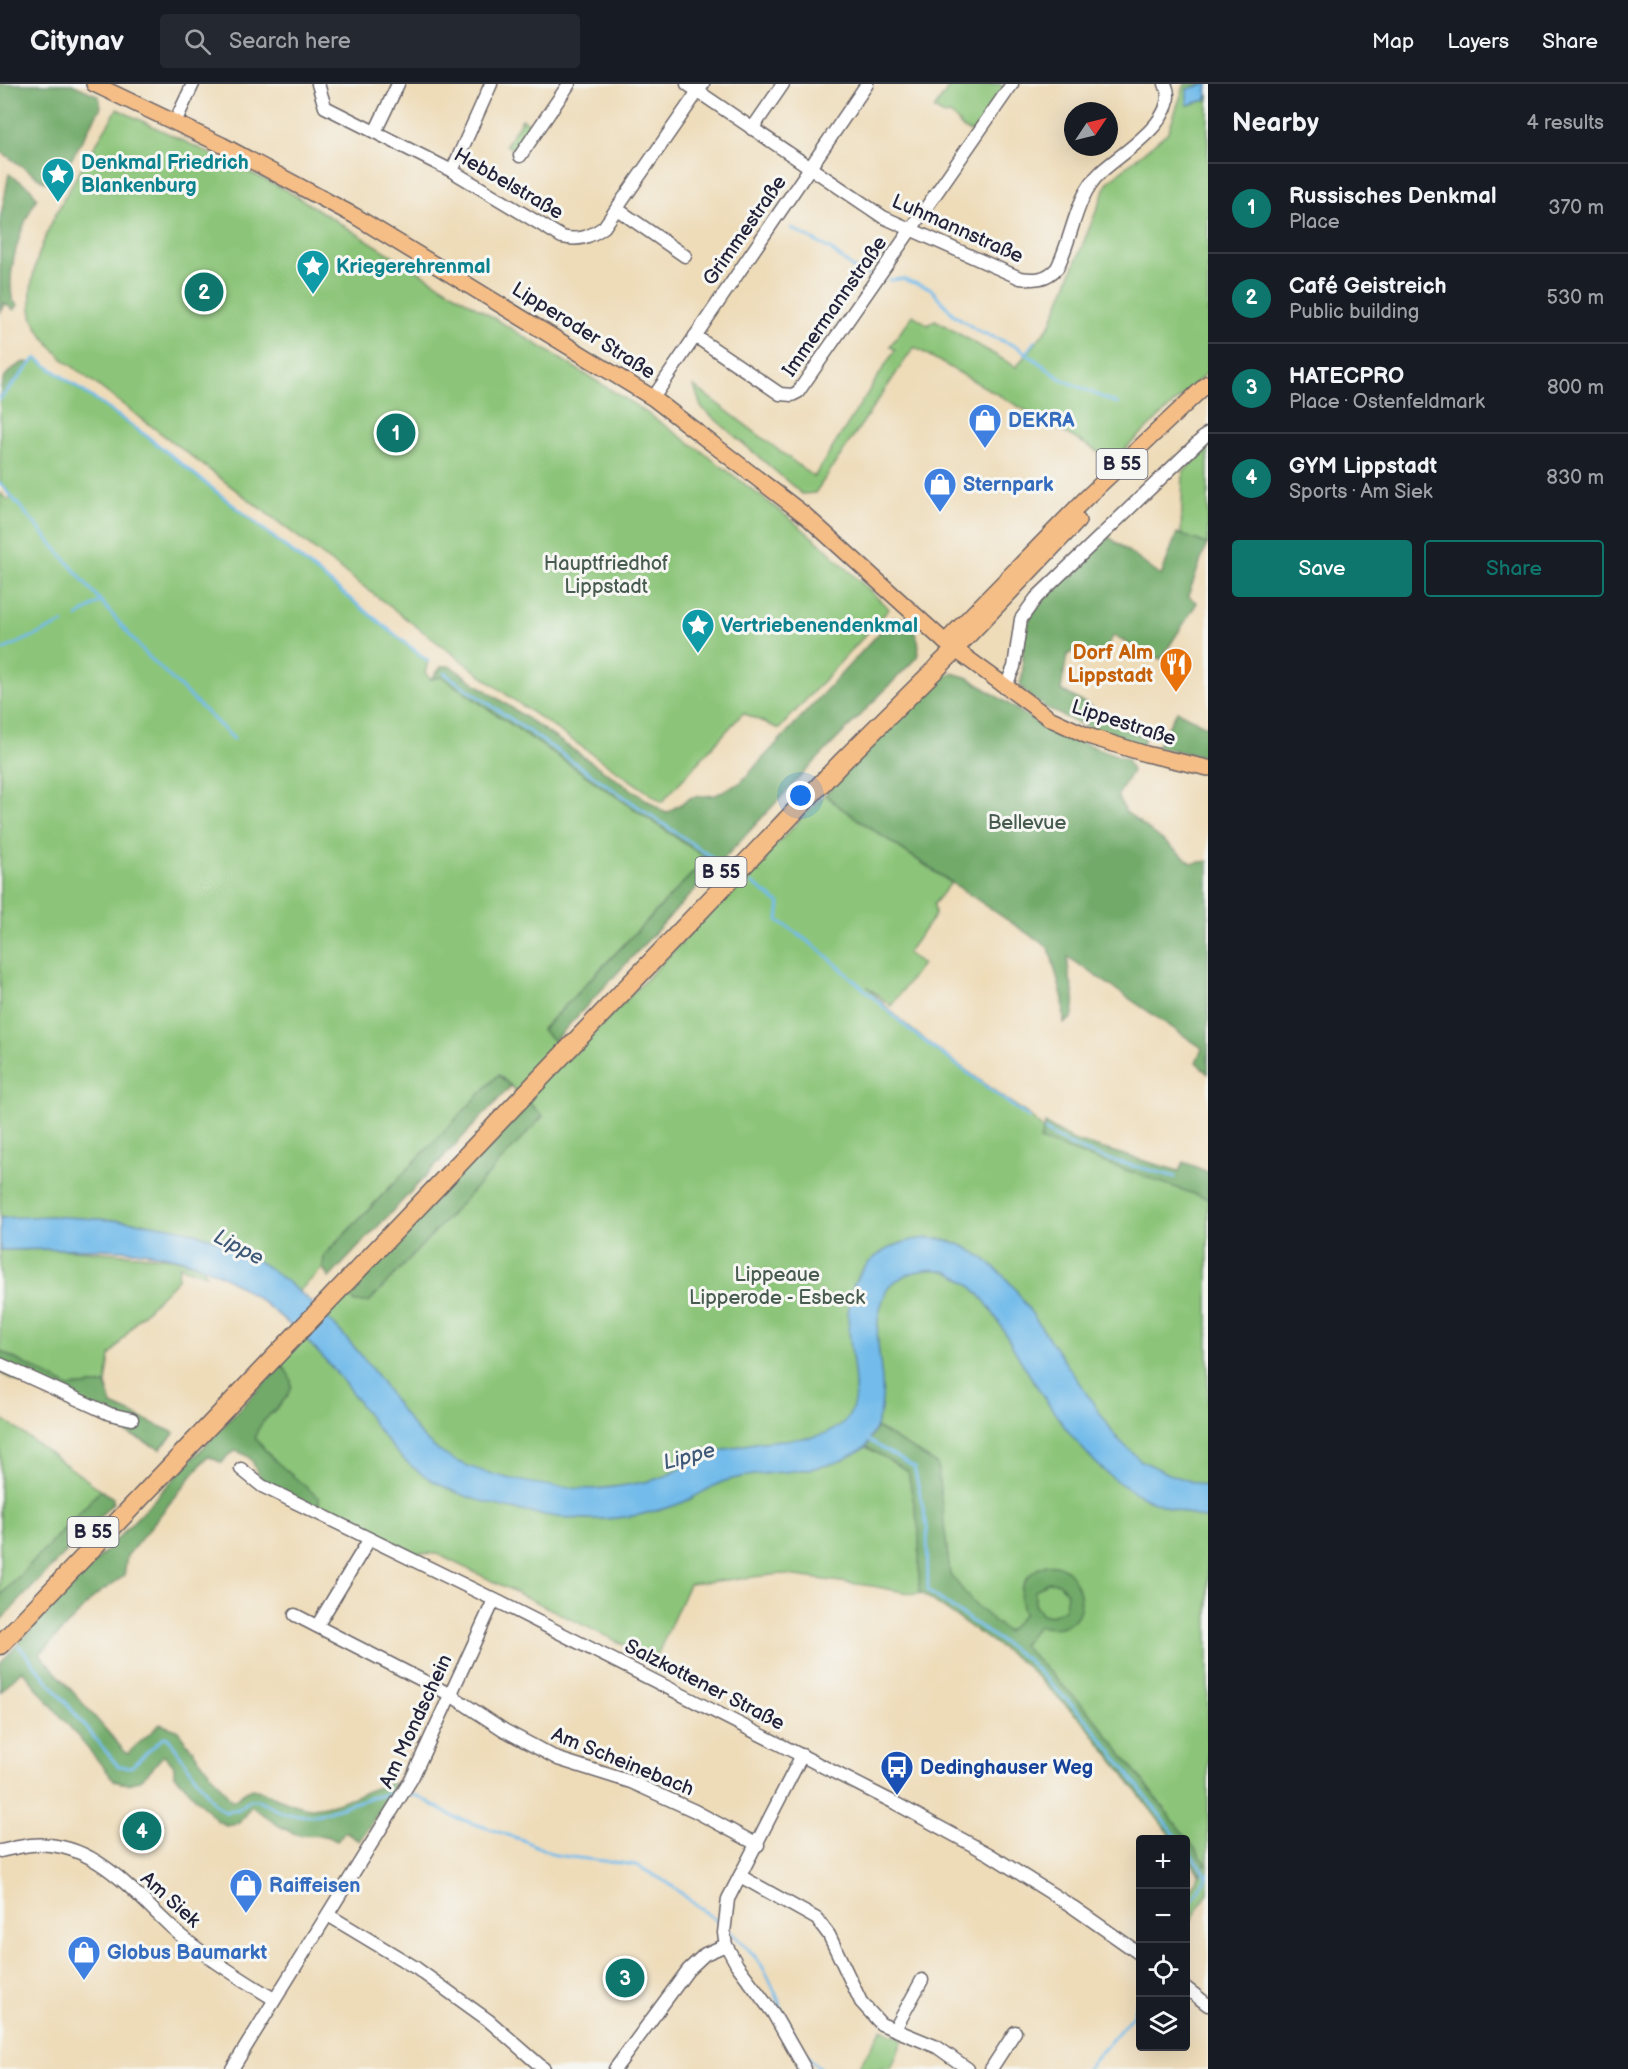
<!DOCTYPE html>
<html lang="en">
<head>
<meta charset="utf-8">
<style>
  :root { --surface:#171b24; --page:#242831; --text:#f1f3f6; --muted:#9ea1a6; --line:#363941; --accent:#0f766e }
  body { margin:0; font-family:"Balsamiq Sans",sans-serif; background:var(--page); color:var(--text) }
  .controls { position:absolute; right:18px; bottom:18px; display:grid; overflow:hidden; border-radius:6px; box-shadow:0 6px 24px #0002 }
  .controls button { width:54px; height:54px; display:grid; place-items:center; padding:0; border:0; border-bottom:2px solid var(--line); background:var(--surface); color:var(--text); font:30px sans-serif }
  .compass { position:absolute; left:1064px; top:18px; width:54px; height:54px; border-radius:50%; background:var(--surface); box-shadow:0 6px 24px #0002; rotate:55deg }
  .you { position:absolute; left:801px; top:712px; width:21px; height:21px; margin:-15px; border:4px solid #fff; border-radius:50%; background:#1a73e8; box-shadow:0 0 0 9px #1a73e833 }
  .badge { display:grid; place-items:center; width:39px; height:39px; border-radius:50%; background:var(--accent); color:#fff; font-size:20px; font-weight:700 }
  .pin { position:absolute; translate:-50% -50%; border:3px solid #fff; box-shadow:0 2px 6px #0006 }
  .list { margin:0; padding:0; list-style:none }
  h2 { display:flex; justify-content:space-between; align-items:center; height:78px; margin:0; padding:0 24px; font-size:26px }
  h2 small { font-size:20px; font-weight:400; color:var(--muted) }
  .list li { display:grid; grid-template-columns:39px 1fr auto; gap:18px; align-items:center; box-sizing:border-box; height:90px; padding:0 24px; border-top:2px solid var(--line) }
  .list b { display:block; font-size:22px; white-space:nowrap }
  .list p { margin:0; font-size:20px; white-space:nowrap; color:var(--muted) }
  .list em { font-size:20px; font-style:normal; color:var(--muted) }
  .actions { display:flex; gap:12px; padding:18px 24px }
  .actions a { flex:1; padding:14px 0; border:2px solid var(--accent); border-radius:6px; text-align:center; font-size:21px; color:var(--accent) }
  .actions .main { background:var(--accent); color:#fff }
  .icon { flex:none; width:33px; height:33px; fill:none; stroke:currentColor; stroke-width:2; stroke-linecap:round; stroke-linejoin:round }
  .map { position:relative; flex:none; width:1208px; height:1985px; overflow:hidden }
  header { display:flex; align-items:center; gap:36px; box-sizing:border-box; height:84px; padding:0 30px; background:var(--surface); border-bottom:2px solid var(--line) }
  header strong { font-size:28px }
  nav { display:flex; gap:33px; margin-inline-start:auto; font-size:21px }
  .search { width:420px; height:54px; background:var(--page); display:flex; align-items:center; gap:15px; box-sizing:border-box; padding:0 21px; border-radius:6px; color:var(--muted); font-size:22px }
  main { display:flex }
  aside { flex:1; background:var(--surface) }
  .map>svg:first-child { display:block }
  .green { fill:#8cc579; stroke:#57745a; stroke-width:1.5 }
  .forest { fill:#71aa69; stroke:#4a6652; stroke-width:1.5; fill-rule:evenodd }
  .water { fill:#72bbea; stroke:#4a6e92; stroke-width:1.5 }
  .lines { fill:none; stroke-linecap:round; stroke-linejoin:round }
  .stream { stroke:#72bbea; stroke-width:3 }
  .minor-casing { stroke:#696367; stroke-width:15 }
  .major-casing { stroke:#696367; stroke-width:18 }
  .highway-casing { stroke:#696367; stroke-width:21 }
  .minor { stroke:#fff; stroke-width:12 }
  .major { stroke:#f6be87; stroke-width:15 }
  .highway { stroke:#f6be87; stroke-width:18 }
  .labels { text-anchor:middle; stroke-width:6; stroke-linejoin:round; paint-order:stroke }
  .shield { fill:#f6f6f2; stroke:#626272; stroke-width:1.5 }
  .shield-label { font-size:18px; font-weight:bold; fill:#22223b }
  .culture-label { font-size:20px; font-weight:bold; fill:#0d838f; stroke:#f6f6f2; text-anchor:start }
  .street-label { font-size:20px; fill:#22223b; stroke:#f6f6f2 }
  .shop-label { font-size:20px; font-weight:bold; fill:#366cbe; stroke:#f6f6f2; text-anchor:start }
  .park-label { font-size:20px; fill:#475b51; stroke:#f6f6f2 }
  .food-label { font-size:20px; font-weight:bold; fill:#c56008; stroke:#f6f6f2; text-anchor:end }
  .transit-label { font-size:20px; font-weight:bold; fill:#164399; stroke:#f6f6f2; text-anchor:start }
  .water-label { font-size:21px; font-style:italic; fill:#3e5878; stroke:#f6f6f2 }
</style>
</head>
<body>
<header>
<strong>Citynav</strong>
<div class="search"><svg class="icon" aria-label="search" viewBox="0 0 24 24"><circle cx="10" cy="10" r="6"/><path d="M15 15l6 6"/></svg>Search here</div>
<nav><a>Map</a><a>Layers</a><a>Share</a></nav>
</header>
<main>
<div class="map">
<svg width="1208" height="1985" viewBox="0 0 1208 1985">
  <rect width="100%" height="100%" fill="#f6f6f2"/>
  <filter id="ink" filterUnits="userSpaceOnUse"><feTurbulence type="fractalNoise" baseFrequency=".0167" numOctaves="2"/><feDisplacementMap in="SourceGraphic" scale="12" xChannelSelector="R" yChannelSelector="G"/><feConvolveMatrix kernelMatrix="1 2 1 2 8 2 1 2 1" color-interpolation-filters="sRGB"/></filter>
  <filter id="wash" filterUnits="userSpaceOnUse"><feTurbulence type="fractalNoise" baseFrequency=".008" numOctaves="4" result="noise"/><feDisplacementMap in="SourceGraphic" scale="24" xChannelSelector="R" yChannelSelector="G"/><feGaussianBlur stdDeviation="1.35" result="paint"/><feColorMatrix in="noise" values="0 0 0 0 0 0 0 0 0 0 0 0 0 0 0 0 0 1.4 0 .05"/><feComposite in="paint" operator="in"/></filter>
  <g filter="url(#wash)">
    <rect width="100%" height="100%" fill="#eedcb9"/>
    <g class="green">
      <path d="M951 0H999L1005 4 974 48C960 48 959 36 950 30L944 31 934 25Z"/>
      <path d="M1185 0H1206L1188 5V21L1206 16 1208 11V288L1113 376 914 263 815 409 802 410 701 323 694 302 814 393 895 266 890 262 913 231 928 241 935 236 1016 283 1050 241 1108 98 1168 48Z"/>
      <path d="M117 25 286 106 632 319 700 366 792 436 824 463 889 525 779 645 743 629 662 718 511 614 64 276C53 264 35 246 32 231 20 168 87 78 117 25Z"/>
      <path d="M522 35 535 43 518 69 506 61Z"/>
      <path d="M36 274 148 353 428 577 425 589 431 595 442 593 707 775 542 945 572 972 825 710 838 722 951 799 934 820 935 831 907 869 922 880 891 922 867 902C903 945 952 975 996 1008 1016 1023 1030 1029 1046 1049L1208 1104V1809L1186 1844V1814L1204 1782 1186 1756 1098 1656V1639L1058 1598 932 1509 914 1510 872 1502 780 1490 689 1500 655 1576 437 1470 417 1469 298 1414 278 1380 248 1352 286 1286 281 1279 346 1211 356 1217 543 1032 499 991 324 1171 323 1184 298 1208C274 1190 250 1169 222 1158 165 1134 62 1132 0 1134V409L8 416 12 413 0 399V315Z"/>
      <path d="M1208 363V460L1181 451 1183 388Z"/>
      <path d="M62 1165 174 1174 204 1184 206 1191 179 1182 178 1195 137 1236 110 1272 106 1300 69 1303 0 1267V1166Z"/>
      <path d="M0 1333 101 1406 0 1512Z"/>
      <path d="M882 1945 903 1955 891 1985H857Z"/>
    </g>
    <g class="forest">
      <path d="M0 0H72L99 12 101 23 60 95 53 99 45 98 0 67Z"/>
      <path d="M9 90 30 104 37 114C22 140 5 186 13 217L18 221 14 226 4 219 0 230V136Z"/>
      <path d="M24 278 32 279 0 315C0 295 6 287 24 278Z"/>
      <path d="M1177 449 1207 460 1188 512 1197 519 1161 575 1138 566 1114 551 1099 578 1076 566 1067 571 1061 606 1145 653 1142 664C1113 652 1032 627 1020 600 1026 582 1021 572 1023 554 1027 519 1084 477 1109 453L1161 492Z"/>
      <path d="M893 534H901C914 547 923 554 917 573L796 697 554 957 542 946 707 774 442 593 431 595 442 582H450L666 729 692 713 716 711 740 699Z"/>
      <path d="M952 589 969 594 1048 646 1127 675 1132 687 1118 711 1125 727 1192 779 1208 777V990L1196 978 1202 964 1068 873C1066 899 1080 907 1072 934L1064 939 1063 915 1049 864 838 722 825 710 939 592Z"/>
      <path d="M1177 627 1208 643V673L1157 663Z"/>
      <path d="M498 991 511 1002 329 1194 323 1184 324 1172Z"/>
      <path d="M528 1018 543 1032 369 1218H355L346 1210Z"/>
      <path d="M1045 1040 1073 1056 1179 1087 1184 1078 1208 1088V1115L1040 1056Z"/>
      <path d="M0 1267 69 1303 106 1300 112 1321 175 1349 160 1365 0 1289Z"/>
      <path d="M281 1281C314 1313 260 1325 255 1354L273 1375 319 1414V1420L314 1422C299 1415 276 1408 263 1397 250 1385 261 1375 236 1367L228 1371 222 1379 208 1372 127 1472 124 1492 95 1512 40 1570 127 1670 160 1640 177 1646 232 1717C237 1714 245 1706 251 1705 258 1703 293 1724 312 1724 341 1722 365 1705 392 1699L397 1702 359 1757 345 1748 337 1757C320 1748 318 1753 301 1751 283 1748 266 1732 251 1722L239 1739 226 1741 217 1737 174 1690V1682L164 1671C149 1686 139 1707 115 1697L22 1586 0 1608V1579Z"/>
      <path d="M876 1343 937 1380 950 1490 974 1520 1007 1548 1024 1530C1019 1516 1018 1504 1029 1492 1074 1445 1114 1559 1038 1542L1022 1561 1093 1632 1206 1779 1200 1790 1186 1771V1756L1173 1755 1086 1641 1024 1580 919 1507V1447L908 1387 866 1363ZM1048 1498 1059 1499 1067 1509 1065 1524 1052 1532 1042 1530 1035 1522V1507Z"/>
      <path d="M101 1406 113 1414V1419L0 1537V1512Z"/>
    </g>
    <g class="water">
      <path d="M1206 0 1208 1 1206 16 1187 21V5Z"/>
      <path d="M50 1132C106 1136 168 1136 221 1158 277 1180 336 1238 372 1285 393 1312 411 1347 439 1367 474 1392 552 1405 594 1405 610 1404 628 1401 644 1398 667 1394 686 1381 707 1372 722 1366 738 1362 755 1359 783 1353 822 1360 844 1338 874 1309 831 1238 857 1194 865 1180 879 1168 894 1162 942 1141 980 1165 1013 1202L1117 1354 1140 1376 1169 1390 1208 1403V1435C1166 1425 1127 1411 1096 1379 1065 1348 1041 1310 1018 1272 1000 1242 985 1204 950 1189 939 1184 926 1185 915 1188 905 1191 890 1198 886 1208 866 1251 888 1282 881 1325 879 1338 872 1351 866 1363 855 1369 844 1377 831 1380 797 1391 759 1386 725 1397 711 1402 699 1411 686 1417 672 1424 654 1427 639 1431 602 1438 559 1435 522 1427 482 1419 442 1408 410 1381 383 1358 365 1325 343 1297 310 1255 254 1204 204 1183 144 1159 64 1165 0 1166V1134Z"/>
    </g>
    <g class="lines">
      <g class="stream">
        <path d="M791 144 830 165 858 188 870 191"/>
        <path d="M889 196 902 195 930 204 953 230 978 247 1018 263 1061 295 1118 320"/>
        <path d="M1027 268 1035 257"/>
        <path d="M0 315 36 274 148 353 428 577"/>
        <path d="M0 399 145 569 234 655"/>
        <path d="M77 533 99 518"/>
        <path d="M0 567 63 539"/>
        <path d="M444 589 714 775"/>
        <path d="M752 799 780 820 778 836 820 866 911 947 1029 1034"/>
        <path d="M1045 1046C1082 1073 1131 1080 1175 1093"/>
        <path d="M866 1355 914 1383 927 1442 928 1507 1026 1575 1089 1638 1179 1756"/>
        <path d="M19 1562 118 1682 131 1683 164 1653 168 1654 214 1719 225 1728 239 1725 249 1716H258L285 1730 313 1732 369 1714 387 1710H399"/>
        <path d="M405 1711 418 1712 454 1733 523 1756 555 1771 636 1781 668 1799 722 1841"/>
        <path d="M1186 1764 1207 1792"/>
        <path d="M1186 1827 1208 1790"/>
        <path d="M727 1845C741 1858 756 1871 765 1887 783 1920 790 1961 821 1985"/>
        <path d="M1087 1985 1133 1931 1140 1908"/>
      </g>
    </g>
  </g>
  <g filter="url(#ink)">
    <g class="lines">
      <defs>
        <g id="minor">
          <path d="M318 0 325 23 452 87 562 153C579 157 590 153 604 143L703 0"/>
          <path d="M687 0 883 133 1020 194C1035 196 1046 196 1057 184 1073 153 1075 112 1101 88 1121 69 1182 34 1165 0"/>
          <path d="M175 38 193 0"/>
          <path d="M752 45 783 0"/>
          <path d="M375 48 398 0"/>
          <path d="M520 72 569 0"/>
          <path d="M452 87 491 0"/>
          <path d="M617 125 685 172"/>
          <path d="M695 252 780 310 792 311 798 308 1012 0"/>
          <path d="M653 314 867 0"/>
          <path d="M1005 604 1014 583 1021 535 1036 514 1208 349"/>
          <path d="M0 1280 110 1330 132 1335"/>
          <path d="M241 1385 262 1402 501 1519 893 1718 989 1770 1073 1823 1140 1870"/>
          <path d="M295 1531 449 1610 504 1646 558 1675 631 1698 695 1727 758 1761"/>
          <path d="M317 1542 369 1456"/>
          <path d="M802 1671 728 1815 724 1849 726 1861 737 1881 773 1929 805 1985"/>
          <path d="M0 1767C10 1765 21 1762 31 1761 100 1755 139 1818 186 1856 214 1878 244 1897 274 1915"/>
          <path d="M740 1792 817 1835 829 1851 861 1918 881 1940 937 1963 968 1985"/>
          <path d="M328 1831 416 1884 488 1936 544 1985"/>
          <path d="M1186 1904 1208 1921"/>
          <path d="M895 1945 922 1896"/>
          <path d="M232 1985 412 1694 494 1516"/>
          <path d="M615 1985 688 1886 705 1870 726 1861"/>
          <path d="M991 1985 1015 1948"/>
        </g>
        <g id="major">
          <path d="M94 0 222 61 355 132 653 314 806 432 945 558 1049 634 1088 652 1146 670 1208 684"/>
          <path d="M945 558 1085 415 1208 299"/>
          <path d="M957 564 1078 437"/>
        </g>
        <path id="highway" d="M0 1561 841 679 957 564"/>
      </defs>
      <use href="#minor" class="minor-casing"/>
      <use href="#major" class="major-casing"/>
      <use href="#highway" class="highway-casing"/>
      <use href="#minor" class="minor"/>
      <use href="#major" class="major"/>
      <use href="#highway" class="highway"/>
    </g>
  </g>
  <defs>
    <symbol id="sight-pin" viewBox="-11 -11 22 30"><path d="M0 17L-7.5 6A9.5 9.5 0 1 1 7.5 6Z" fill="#0f9aa8" stroke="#f6f6f2"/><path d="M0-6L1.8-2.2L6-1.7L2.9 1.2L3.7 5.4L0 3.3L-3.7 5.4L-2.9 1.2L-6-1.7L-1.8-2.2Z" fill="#fff"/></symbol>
    <symbol id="shop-pin" viewBox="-11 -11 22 30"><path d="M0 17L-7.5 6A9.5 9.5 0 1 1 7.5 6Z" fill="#3f7fe0" stroke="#f6f6f2"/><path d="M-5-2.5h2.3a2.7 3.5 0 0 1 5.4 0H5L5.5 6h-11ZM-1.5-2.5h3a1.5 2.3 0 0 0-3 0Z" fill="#fff"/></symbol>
    <symbol id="restaurant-pin" viewBox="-11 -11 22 30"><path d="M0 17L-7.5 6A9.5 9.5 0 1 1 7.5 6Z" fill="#e8710a" stroke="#f6f6f2"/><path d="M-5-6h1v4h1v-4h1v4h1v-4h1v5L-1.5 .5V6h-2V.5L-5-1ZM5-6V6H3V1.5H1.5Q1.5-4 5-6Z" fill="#fff"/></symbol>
    <symbol id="bus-pin" viewBox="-11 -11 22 30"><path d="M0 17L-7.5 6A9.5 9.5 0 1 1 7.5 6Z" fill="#1a4fb4" stroke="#f6f6f2"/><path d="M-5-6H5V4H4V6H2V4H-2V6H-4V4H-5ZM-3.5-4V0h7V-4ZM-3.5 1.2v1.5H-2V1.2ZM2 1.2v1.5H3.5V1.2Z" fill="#fff"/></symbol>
  </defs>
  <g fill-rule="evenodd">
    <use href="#sight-pin" x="39" y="71" width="38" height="52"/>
    <use href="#sight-pin" x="294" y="163" width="38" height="52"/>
    <use href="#shop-pin" x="966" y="317" width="38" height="52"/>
    <use href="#shop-pin" x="921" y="381" width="38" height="52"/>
    <use href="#sight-pin" x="679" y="522" width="38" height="52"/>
    <use href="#restaurant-pin" x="1157" y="561" width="38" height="52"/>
    <use href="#bus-pin" x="878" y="1664" width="38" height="52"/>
    <use href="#shop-pin" x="227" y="1782" width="38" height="52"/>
    <use href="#shop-pin" x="65" y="1849" width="38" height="52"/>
  </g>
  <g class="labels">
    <g class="shield">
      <rect x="1096.5" y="365" width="51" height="30" rx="4.5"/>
      <rect x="695.5" y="773" width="51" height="30" rx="4.5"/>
      <rect x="67.5" y="1433" width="51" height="30" rx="4.5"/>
    </g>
    <g class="shield-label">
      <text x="1122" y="386">B 55</text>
      <text x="721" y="794">B 55</text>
      <text x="93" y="1454">B 55</text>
    </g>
    <g class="culture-label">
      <text x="81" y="85">Denkmal Friedrich<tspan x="81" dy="23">Blankenburg</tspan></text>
      <text x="336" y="189">Kriegerehrenmal</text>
      <text x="721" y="548">Vertriebenendenkmal</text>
    </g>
    <g class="street-label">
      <text transform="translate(509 99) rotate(30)" y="7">Hebbelstraße</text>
      <text transform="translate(958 144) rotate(24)" y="7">Luhmannstraße</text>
      <text transform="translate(744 146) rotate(-55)" y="7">Grimmestraße</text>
      <text transform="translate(834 222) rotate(-55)" y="7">Immermannstraße</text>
      <text transform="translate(584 246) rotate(32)" y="7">Lipperoder Straße</text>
      <text transform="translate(1124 638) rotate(18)" y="7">Lippestraße</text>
      <text transform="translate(705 1600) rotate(27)" y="7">Salzkottener Straße</text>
      <text transform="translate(415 1637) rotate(-65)" y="7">Am Mondschein</text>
      <text transform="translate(623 1677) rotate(22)" y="7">Am Scheinebach</text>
      <text transform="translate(171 1815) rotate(42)" y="7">Am Siek</text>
    </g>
    <g class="shop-label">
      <text x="1008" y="343">DEKRA</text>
      <text x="963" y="407">Sternpark</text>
      <text x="269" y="1808">Raiffeisen</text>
      <text x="107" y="1875">Globus Baumarkt</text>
    </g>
    <g class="park-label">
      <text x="606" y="486">Hauptfriedhof<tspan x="606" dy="23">Lippstadt</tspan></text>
      <text x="1027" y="745">Bellevue</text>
      <text x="777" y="1197">Lippeaue<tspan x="777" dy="23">Lipperode - Esbeck</tspan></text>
    </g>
    <g class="food-label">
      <text x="1153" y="575">Dorf Alm<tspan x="1153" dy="23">Lippstadt</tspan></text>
    </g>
    <g class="transit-label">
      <text x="920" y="1690">Dedinghauser Weg</text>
    </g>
    <g class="water-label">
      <text transform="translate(239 1163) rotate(28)" y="7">Lippe</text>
      <text transform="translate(689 1372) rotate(-15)" y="7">Lippe</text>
    </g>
  </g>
</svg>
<div class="controls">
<button>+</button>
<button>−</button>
<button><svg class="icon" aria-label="locate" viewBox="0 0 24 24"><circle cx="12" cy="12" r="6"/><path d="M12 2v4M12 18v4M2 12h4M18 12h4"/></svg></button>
<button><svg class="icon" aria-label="layers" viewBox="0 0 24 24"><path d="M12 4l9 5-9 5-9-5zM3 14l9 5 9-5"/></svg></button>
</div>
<svg class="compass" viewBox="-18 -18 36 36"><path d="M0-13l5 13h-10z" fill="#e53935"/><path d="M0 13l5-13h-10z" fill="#9ea1a6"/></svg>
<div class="you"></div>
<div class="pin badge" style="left:396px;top:349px">1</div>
<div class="pin badge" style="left:204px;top:208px">2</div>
<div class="pin badge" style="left:625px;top:1894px">3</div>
<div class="pin badge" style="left:142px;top:1747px">4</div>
</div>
<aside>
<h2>Nearby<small>4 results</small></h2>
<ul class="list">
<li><span class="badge">1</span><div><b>Russisches Denkmal</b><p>Place</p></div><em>370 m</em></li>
<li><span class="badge">2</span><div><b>Café Geistreich</b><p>Public building</p></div><em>530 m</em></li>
<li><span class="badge">3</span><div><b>HATECPRO</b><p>Place · Ostenfeldmark</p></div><em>800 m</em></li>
<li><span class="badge">4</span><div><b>GYM Lippstadt</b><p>Sports · Am Siek</p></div><em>830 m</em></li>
</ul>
<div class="actions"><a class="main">Save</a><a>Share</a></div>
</aside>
</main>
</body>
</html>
